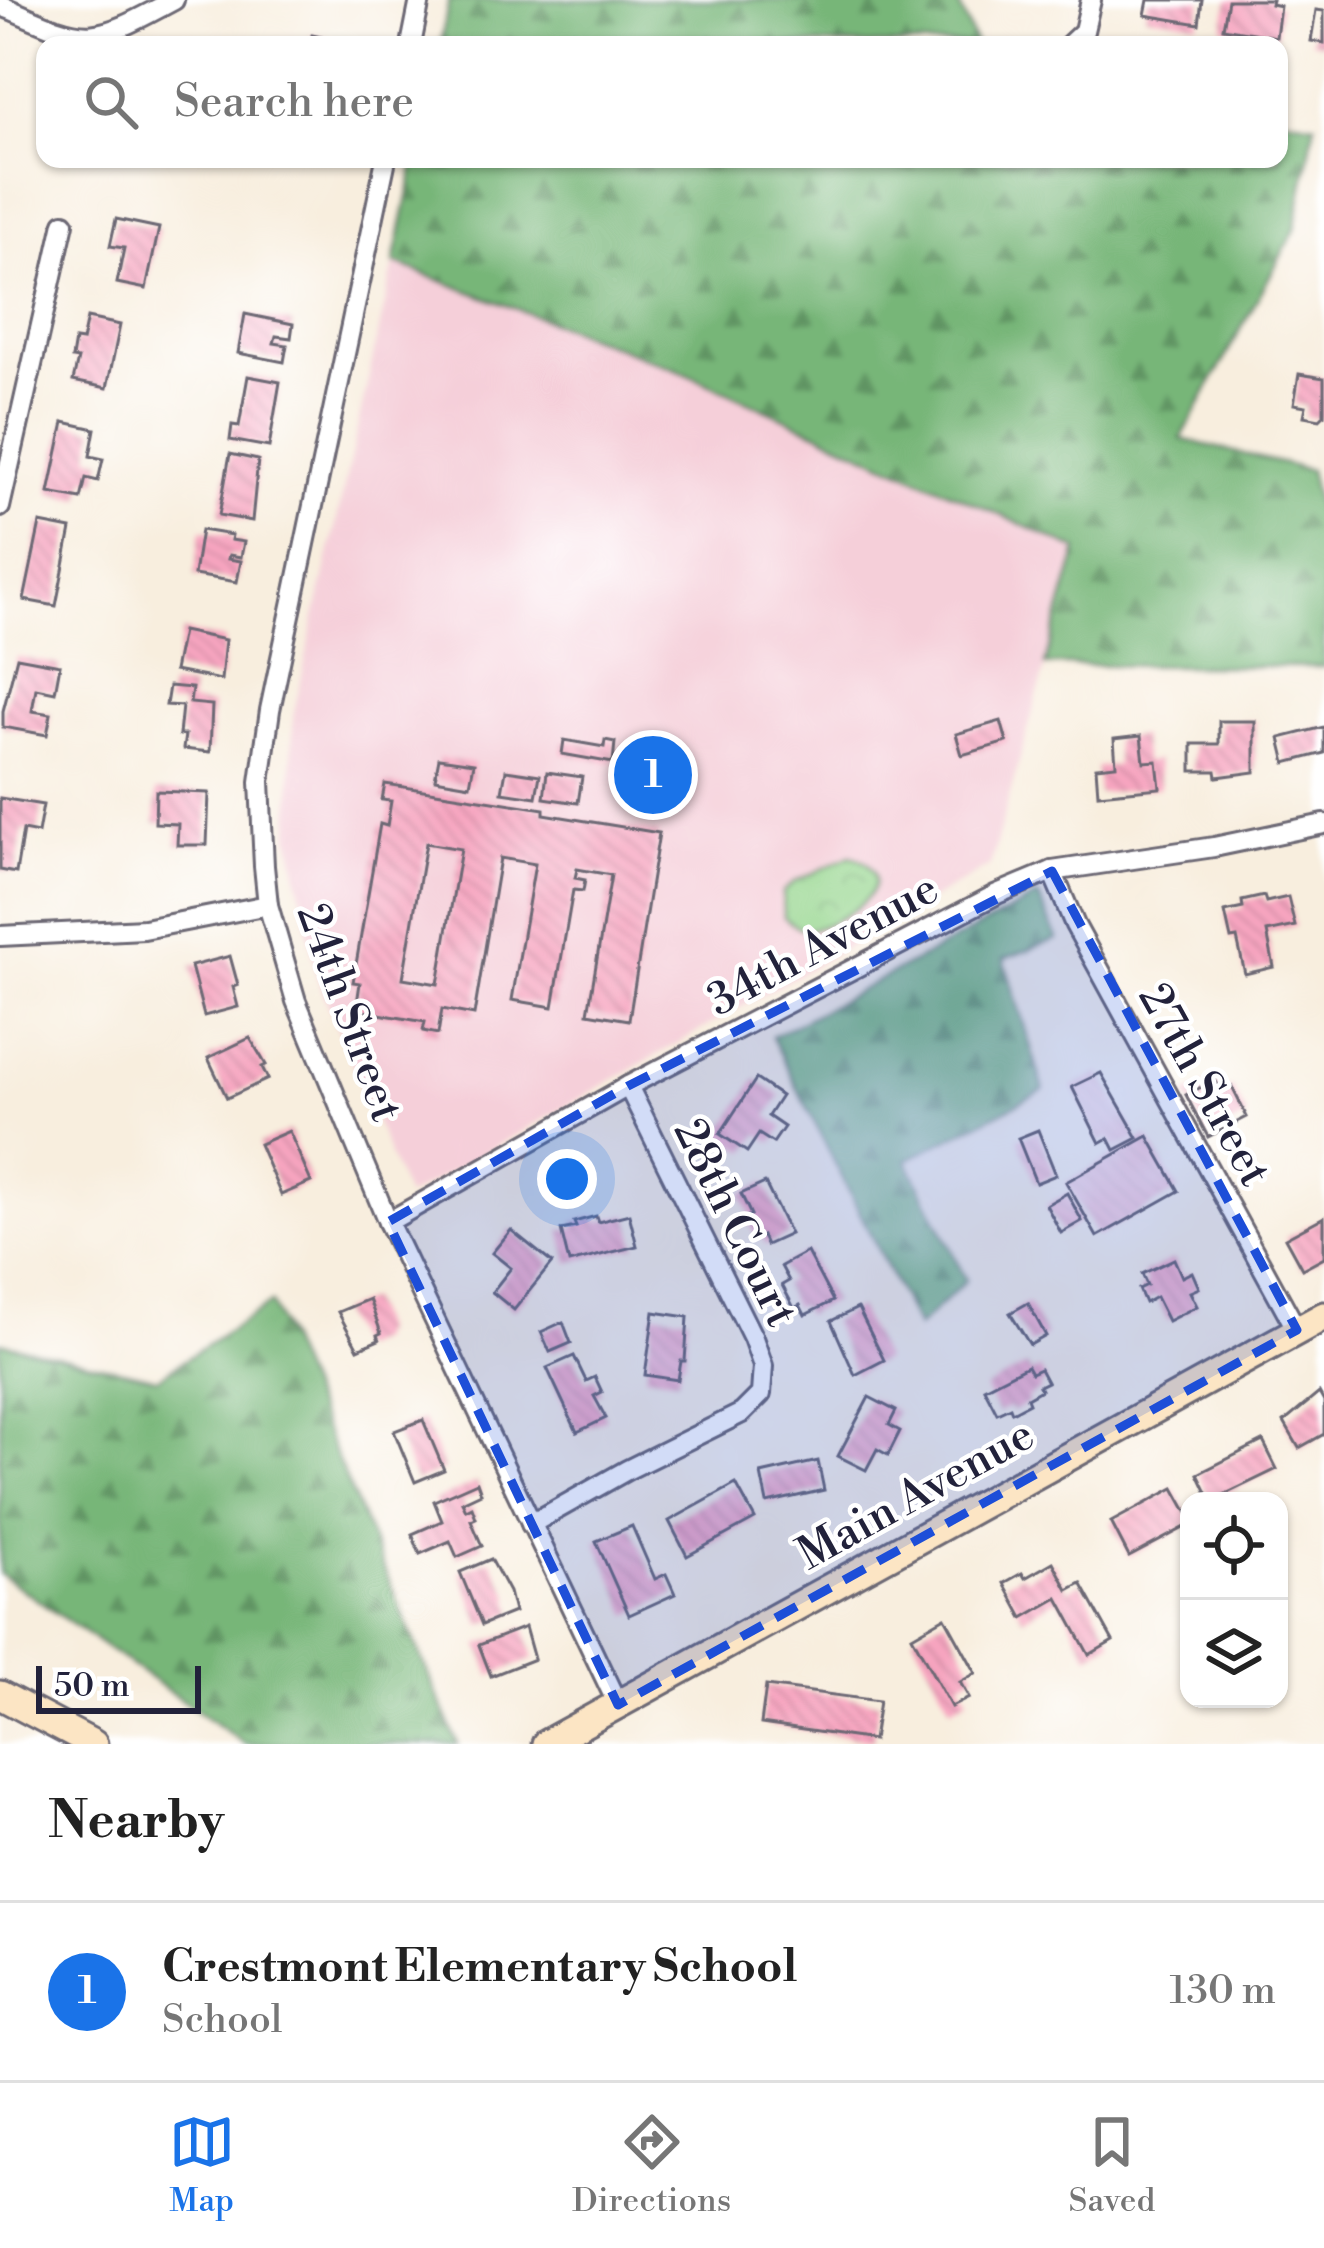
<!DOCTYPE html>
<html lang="en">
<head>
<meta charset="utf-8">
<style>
  :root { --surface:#fff; --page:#f6f6f6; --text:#222; --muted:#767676; --line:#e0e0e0; --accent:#1a73e8 }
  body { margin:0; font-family:"Libre Bodoni",serif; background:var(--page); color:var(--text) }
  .controls { position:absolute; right:36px; bottom:36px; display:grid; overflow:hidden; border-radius:24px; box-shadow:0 3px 9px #0004 }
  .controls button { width:108px; height:108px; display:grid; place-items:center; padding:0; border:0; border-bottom:3px solid var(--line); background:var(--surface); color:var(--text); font:60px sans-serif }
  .scale { position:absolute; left:36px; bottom:30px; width:165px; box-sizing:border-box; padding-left:12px; border:6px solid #22223b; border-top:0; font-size:33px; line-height:42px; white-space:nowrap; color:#22223b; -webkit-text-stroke:9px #fff; paint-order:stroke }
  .you { position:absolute; left:567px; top:1179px; width:42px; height:42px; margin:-30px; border:9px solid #fff; border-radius:50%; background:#1a73e8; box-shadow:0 0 0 18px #1a73e833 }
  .badge { display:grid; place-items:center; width:78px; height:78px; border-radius:50%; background:var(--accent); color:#fff; font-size:39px; font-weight:700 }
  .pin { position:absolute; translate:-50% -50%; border:6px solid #fff; box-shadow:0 3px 12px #0006 }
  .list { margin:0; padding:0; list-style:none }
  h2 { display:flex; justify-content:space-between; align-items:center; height:156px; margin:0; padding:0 48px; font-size:51px }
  h2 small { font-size:39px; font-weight:400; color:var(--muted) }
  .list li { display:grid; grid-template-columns:78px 1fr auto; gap:36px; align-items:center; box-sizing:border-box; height:180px; padding:0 48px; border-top:3px solid var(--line) }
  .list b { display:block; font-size:45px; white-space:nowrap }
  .list p { margin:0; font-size:39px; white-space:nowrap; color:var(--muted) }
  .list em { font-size:39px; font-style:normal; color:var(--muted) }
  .icon { flex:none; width:66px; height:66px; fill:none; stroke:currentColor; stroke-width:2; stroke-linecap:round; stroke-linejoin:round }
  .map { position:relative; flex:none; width:1324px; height:1744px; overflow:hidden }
  .search { position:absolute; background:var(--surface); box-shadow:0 3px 9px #0004; left:36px; right:36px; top:36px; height:132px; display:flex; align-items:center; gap:30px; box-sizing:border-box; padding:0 42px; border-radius:24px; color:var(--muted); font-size:45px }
  .sheet { height:336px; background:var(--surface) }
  nav { display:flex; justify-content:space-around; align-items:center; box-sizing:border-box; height:168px; border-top:3px solid var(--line); background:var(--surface); font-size:33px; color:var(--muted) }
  nav a { display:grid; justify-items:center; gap:6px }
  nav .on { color:var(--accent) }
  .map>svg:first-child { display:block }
  .built { fill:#f5cfd9 }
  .forest { fill:url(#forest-firs); stroke:#4c6c5a; stroke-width:3 }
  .park { fill:url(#park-crowns); stroke:#5b7c64; stroke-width:3 }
  .building { fill:url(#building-back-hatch); fill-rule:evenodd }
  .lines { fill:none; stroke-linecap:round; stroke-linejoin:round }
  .street-casing { stroke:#6d6974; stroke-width:24 }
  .secondary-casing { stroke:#6d6974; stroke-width:33 }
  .street { stroke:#fff; stroke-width:18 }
  .secondary { stroke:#fce5c4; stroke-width:27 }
  .marked { fill:#1d4ed8; fill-opacity:0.2; stroke:#1d4ed8; stroke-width:9; stroke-dasharray:24 15; stroke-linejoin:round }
  .labels { text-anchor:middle; stroke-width:9; stroke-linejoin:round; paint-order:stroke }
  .street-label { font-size:45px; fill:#22223b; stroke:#fff }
</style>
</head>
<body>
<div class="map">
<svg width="1324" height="1744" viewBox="0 0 1324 1744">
  <defs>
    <pattern id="forest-firs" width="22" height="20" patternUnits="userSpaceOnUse" patternTransform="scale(3)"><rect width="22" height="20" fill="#77b678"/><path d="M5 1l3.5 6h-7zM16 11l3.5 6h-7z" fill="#619464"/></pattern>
    <pattern id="park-crowns" width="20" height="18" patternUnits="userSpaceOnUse" patternTransform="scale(3)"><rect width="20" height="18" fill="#94d58c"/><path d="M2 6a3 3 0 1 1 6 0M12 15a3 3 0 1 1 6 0" fill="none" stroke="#7fb77a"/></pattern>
    <pattern id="building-back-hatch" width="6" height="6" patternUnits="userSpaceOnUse" patternTransform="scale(3)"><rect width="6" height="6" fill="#f7a5c0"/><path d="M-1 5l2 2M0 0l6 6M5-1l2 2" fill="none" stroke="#d38ea6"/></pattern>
  </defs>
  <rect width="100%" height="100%" fill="#fff"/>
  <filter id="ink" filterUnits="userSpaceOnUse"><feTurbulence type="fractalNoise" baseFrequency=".00833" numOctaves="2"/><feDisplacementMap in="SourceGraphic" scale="24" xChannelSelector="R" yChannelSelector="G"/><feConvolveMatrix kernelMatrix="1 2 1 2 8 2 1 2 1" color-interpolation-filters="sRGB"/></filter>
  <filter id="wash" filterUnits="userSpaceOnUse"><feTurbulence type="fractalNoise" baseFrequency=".004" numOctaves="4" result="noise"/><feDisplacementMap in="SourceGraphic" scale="48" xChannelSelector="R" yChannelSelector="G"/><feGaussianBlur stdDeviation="2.7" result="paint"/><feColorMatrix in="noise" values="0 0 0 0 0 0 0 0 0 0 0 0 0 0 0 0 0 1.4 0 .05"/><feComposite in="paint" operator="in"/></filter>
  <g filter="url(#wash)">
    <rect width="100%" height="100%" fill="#f8eede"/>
    <path class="built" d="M394 263 679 370 1078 550 990 866 406 1197 316 975 290 834 293 716Z"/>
    <g class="forest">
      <path d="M449 0H957L976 45H440Z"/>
      <path d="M1279 117 1315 123 1295 230 1181 439 1309 470 1324 536V667L1045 665 1078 550 679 370 394 263 416 159H1279Z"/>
      <path d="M1038 896 1058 939 1004 959 1044 1090 907 1160 966 1280 917 1328 772 1037Z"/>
      <path d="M271 1303 458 1744H245L0 1574V1342L157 1378Z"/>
    </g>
    <path class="park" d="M850 856C861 859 867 861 873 872 886 898 830 927 810 929 799 930 791 924 784 917L783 892 794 882Z"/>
    <g id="blocks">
      <g class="building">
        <path d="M1148 0H1202L1199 24 1145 15Z"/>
        <path d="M1228 0H1272L1271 4 1280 6 1276 37 1223 28Z"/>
        <path d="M1316 10 1324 11V43L1311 41Z"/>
        <path d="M312 35 349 43V45H309Z"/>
        <path d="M116 219 159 228 146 289 117 283 124 248 110 246Z"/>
        <path d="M245 314 293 324 291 338 276 336 274 343 287 345 284 362 238 353Z"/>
        <path d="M87 318 120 325 107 388 73 381 78 359 72 358 75 340 82 341Z"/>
        <path d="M1299 374 1324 378V415L1320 419 1304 416 1306 406 1294 404Z"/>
        <path d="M248 376 280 382 269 447 230 440 232 425 239 426Z"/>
        <path d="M64 422 95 429 90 456 103 459 98 481 86 478 81 499 49 493Z"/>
        <path d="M230 454 258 460 252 521 219 515Z"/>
        <path d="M40 523 71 529 56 606 24 600Z"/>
        <path d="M201 530 232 535 231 540 244 542 241 557 229 555 228 559 241 561 237 582 194 575Z"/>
        <path d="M182 631 225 640 221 680 174 671Z"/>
        <path d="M17 657 60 665 55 692 36 688 32 711 51 714 47 735 3 727V711Z"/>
        <path d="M169 686 192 688 190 703 212 705 210 752 183 749 185 735H179L182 706 166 705Z"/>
        <path d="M1001 721 1007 742 962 755 956 734Z"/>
        <path d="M1219 721H1255V772L1217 777 1216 771H1192V744H1219Z"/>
        <path d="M1324 727V753L1286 763 1280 738Z"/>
        <path d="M1141 736 1144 762 1157 761 1160 788 1098 794 1096 767 1116 765 1114 739Z"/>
        <path d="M564 740 604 747 605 740 615 742 613 763 562 754Z"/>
        <path d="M439 758 474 763 470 785 435 779Z"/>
        <path d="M506 770 540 775 536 797 502 792Z"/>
        <path d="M547 772 582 777 578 803 544 798Z"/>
        <path d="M385 784 544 809V814L659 833 629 1020 588 1013 611 875 577 869 575 878 585 880 583 891 573 890 553 1007 512 1000 535 864 500 858 474 1015 442 1009 438 1034 423 1031 425 1022 356 1010 360 983 353 982 380 824 387 826 391 801 382 800ZM426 843 461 849 438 984 403 978Z"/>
        <path d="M156 791 209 793 207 845H177L178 824 155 823Z"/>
        <path d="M0 798 43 805 38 833 23 830 16 873 0 870Z"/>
        <path d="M1264 896 1266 902 1288 897 1295 926 1267 932 1274 967 1245 974 1237 938 1231 939 1225 912 1243 908 1242 901Z"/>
        <path d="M230 956 238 985 233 987 238 1007 204 1016 191 966Z"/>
        <path d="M250 1038 266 1065 262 1067 268 1079 227 1098 208 1058Z"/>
        <path d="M1101 1073 1138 1138 1115 1150 1109 1138 1100 1143 1072 1087Z"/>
        <path d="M756 1079 781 1096 768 1116 784 1127 773 1143 759 1134 747 1152 720 1134Z"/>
        <path d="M1215 1080 1222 1092 1232 1087 1247 1117 1208 1137 1186 1095Z"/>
        <path d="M1038 1130 1056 1175 1036 1183 1018 1138Z"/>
        <path d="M289 1131 311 1182 281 1195 259 1144Z"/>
        <path d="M1148 1136 1179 1191 1097 1237 1066 1182Z"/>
        <path d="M765 1183 790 1234 766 1245 762 1236 757 1239 746 1217 751 1215 741 1194Z"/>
        <path d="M1067 1193 1082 1221 1061 1233 1046 1205Z"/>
        <path d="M629 1214 637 1246 569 1263 561 1230 576 1227 574 1222 596 1216 598 1222Z"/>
        <path d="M1324 1217V1257L1302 1269 1285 1238Z"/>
        <path d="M511 1230 552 1263 514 1310 492 1292 511 1268 492 1253Z"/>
        <path d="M807 1252 833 1301 805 1315 800 1305 794 1308 782 1285 789 1281 781 1266Z"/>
        <path d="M1174 1259 1182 1277 1192 1272 1199 1288 1190 1292 1197 1306 1168 1321 1156 1297 1145 1303 1139 1289 1147 1285 1142 1274Z"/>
        <path d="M369 1299 381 1333 377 1335 379 1340 358 1349 338 1312Z"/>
        <path d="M1028 1303 1046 1336 1030 1345 1010 1313Z"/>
        <path d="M858 1308 884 1360 855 1375 831 1321Z"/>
        <path d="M654 1312 688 1317 685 1361H681L678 1380 645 1375Z"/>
        <path d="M563 1322 571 1343 550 1352 541 1332Z"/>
        <path d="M574 1356 586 1381 595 1377 602 1392 594 1396 606 1418 577 1432 547 1368Z"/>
        <path d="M1027 1366 1031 1373 1040 1369 1047 1382 1039 1386 1041 1390 1027 1398 1029 1403 1012 1412 1010 1407 997 1413 984 1388Z"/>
        <path d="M1319 1393 1324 1402V1434L1299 1448 1284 1422Z"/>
        <path d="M869 1397 896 1411 889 1425 900 1431 888 1455 877 1449 866 1470 838 1456Z"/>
        <path d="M423 1420 444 1470 415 1482 394 1431Z"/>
        <path d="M1263 1441 1277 1469 1211 1501 1198 1474Z"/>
        <path d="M818 1461 824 1490 767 1503 761 1474Z"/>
        <path d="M477 1482 481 1493 462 1502 466 1510 472 1507 476 1518 471 1520 482 1546 457 1557 450 1541 420 1554 412 1534 442 1521 434 1501Z"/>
        <path d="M736 1484 755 1519 687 1556 669 1521Z"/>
        <path d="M1174 1488 1189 1515V1525L1129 1557 1111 1522Z"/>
        <path d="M632 1526 655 1579 666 1574 675 1594 629 1615 596 1541Z"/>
        <path d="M491 1559 509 1592 514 1612 482 1625 460 1572Z"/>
        <path d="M1053 1562 1068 1590 1081 1583 1113 1641 1089 1655 1058 1598 1023 1618 1004 1583 1022 1573 1025 1578Z"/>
        <path d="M945 1617 976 1673 960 1682 969 1698 951 1707 912 1636Z"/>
        <path d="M525 1627 534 1659 491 1676 479 1645Z"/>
        <path d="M766 1686 879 1701 873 1740 761 1724Z"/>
      </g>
    </g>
  </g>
  <g filter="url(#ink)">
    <use href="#blocks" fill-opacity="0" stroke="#6d6974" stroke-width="3"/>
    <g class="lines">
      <defs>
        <g id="street">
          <path d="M0 5C89 44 87 47 174 0"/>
          <path d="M411 45 420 0"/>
          <path d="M1069 45 1084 31 1091 0"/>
          <path d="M386 159 270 710 260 782 264 866 268 905 296 1001 388 1222 618 1705"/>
          <path d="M0 507 64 223"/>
          <path d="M1052 871 1075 925 1297 1330"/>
          <path d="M0 936 144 929 268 905"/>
          <path d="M388 1222 628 1086 997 894 1052 871 1214 847 1324 824"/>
          <path d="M531 1524 627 1470 742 1413 761 1394 763 1366 753 1338 628 1086"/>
        </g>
        <g id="secondary">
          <path d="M0 1695 93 1744"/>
          <path d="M546 1744 1324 1316"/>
        </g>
      </defs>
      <use href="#street" class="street-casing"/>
      <use href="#secondary" class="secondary-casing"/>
      <use href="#street" class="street"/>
      <use href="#secondary" class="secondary"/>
    </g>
  </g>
  <path class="marked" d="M1052 871 1297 1330 618 1705 388 1222 628 1086Z"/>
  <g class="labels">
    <g class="street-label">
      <text transform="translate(822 943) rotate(-28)" y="16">34th Avenue</text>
      <text transform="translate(351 1012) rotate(70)" y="16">24th Street</text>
      <text transform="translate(1206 1084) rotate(61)" y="16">27th Street</text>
      <text transform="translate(737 1222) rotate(64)" y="16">28th Court</text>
      <text transform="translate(915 1493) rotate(-29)" y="16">Main Avenue</text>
    </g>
  </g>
</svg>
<div class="controls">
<button><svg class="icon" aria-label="locate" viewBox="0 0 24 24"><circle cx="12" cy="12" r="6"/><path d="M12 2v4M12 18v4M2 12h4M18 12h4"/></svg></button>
<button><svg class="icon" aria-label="layers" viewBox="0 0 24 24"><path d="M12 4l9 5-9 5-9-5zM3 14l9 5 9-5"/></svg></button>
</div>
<div class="scale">50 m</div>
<div class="you"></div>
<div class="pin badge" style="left:653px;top:775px">1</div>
<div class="search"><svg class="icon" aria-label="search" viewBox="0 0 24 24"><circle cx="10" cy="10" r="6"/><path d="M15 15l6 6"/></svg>Search here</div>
</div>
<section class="sheet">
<h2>Nearby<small></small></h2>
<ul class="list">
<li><span class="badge">1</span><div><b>Crestmont Elementary School</b><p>School</p></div><em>130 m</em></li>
</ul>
</section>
<nav>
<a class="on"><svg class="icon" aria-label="map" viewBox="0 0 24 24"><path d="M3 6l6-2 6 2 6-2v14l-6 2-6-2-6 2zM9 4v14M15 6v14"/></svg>Map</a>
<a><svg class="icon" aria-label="directions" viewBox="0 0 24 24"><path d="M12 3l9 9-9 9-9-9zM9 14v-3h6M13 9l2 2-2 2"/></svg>Directions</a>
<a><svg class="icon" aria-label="saved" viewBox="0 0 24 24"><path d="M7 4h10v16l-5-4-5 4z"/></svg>Saved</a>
</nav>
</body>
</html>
